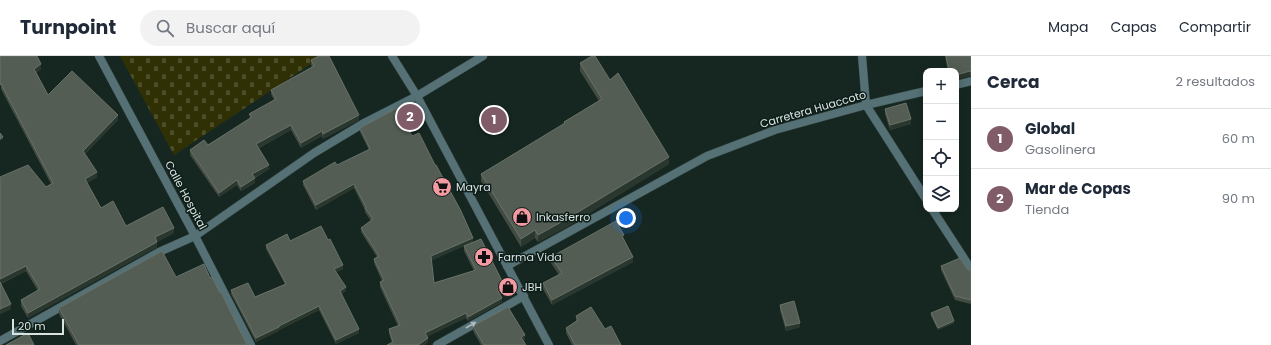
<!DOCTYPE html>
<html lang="es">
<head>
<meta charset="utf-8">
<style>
  :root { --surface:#fff; --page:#f2f2f3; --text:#1f2937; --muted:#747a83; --line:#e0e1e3; --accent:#7f5c68 }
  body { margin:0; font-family:Poppins,sans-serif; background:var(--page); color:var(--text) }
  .controls { position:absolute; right:12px; top:12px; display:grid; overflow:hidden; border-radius:8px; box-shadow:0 2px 10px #0003 }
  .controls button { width:36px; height:36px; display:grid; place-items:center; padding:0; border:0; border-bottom:1px solid var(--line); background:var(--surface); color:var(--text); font:20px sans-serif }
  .scale { position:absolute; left:12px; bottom:10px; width:52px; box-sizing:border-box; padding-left:4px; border:2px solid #d9e3e0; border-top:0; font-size:11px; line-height:14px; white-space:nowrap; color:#d9e3e0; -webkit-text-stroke:3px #0d1d19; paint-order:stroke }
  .you { position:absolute; left:626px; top:162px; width:14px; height:14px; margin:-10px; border:3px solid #fff; border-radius:50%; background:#1a73e8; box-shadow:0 0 0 6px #1a73e833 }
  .badge { display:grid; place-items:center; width:26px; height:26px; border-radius:50%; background:var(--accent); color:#fff; font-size:13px; font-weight:700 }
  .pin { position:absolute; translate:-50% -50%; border:2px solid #fff; box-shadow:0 1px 4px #0006 }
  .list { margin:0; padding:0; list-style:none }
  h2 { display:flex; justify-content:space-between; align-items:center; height:52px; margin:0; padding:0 16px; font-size:17px }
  h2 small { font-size:13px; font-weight:400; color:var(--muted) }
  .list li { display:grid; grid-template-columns:26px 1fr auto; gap:12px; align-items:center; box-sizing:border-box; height:60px; padding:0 16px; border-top:1px solid var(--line) }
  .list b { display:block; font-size:15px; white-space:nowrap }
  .list p { margin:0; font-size:13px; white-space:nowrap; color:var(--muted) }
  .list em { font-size:13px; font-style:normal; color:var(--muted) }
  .icon { flex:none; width:22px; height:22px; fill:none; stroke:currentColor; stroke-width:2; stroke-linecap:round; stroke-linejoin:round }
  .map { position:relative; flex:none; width:971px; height:289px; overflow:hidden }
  header { display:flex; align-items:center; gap:24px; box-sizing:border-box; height:56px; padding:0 20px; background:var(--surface); border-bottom:1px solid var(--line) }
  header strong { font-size:19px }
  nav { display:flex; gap:22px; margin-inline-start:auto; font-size:14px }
  .search { width:280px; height:36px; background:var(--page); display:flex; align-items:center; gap:10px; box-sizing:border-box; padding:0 14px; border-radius:22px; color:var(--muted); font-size:15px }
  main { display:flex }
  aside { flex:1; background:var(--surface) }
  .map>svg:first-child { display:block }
  .cemetery { fill:url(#cemetery-stones) }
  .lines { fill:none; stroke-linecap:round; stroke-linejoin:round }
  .minor-casing { stroke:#31413d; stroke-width:9 }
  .tertiary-casing { stroke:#31413d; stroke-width:9 }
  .minor { stroke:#557175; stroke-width:8 }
  .tertiary { stroke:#557175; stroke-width:8 }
  .wall { fill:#424c42; fill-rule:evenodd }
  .shaded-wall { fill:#2a372e }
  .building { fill:#535d53; stroke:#687269 }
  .oneway { fill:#abbbbb }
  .labels { text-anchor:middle; stroke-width:3; stroke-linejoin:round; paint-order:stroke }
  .street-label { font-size:11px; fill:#d9e3e0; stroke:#0d1d19 }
  .poi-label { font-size:11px; fill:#d9e3e0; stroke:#0d1d19; text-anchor:start }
</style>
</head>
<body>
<header>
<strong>Turnpoint</strong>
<div class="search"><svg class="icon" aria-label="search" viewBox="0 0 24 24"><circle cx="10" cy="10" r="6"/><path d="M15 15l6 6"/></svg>Buscar aquí</div>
<nav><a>Mapa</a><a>Capas</a><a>Compartir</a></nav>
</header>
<main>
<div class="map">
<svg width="971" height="289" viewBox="0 0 971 289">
  <defs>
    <pattern id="cemetery-stones" width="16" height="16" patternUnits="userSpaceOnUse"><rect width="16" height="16" fill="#303005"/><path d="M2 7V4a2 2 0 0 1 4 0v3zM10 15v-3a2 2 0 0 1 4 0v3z" fill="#4d4e29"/></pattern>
  </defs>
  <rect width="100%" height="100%" fill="#162722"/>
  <path class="cemetery" d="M120 0H323L174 99Z"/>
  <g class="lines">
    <defs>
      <g id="minor">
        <path d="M99 0 195 180 251 289"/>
        <path d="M862 0 866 49 926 143"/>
        <path d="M932 153 971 213"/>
        <path d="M0 285 159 196 195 180 314 97 364 67 417 40 483 0"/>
        <path d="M437 289 524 240"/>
      </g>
      <g id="tertiary">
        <path d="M392 0 417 40 549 289"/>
        <path d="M956 29 971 25"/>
        <path d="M507 210 707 100 775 74 866 49 926 35"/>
      </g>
    </defs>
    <use href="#minor" class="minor-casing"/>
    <use href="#tertiary" class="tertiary-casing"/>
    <use href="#minor" class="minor"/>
    <use href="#tertiary" class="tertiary"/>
  </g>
  <g class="wall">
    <path d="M0 0 41 13 36 17 48 39 118 64 85 98 97 121 87 127 101 152 126 170 174 177 157 186V191L28 262 21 250V244L38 235 26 215 1 228 11 253 0 258V121L46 131 51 128 1 33Z"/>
    <path d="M945 0H971V20L956 15H948Z"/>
    <path d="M311 4 359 64 323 83 322 80 301 92 291 74 259 92 269 113 255 122V127L241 135 237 129 219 141 190 99V94L208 89 250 63 249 58 274 44 271 38V34L312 11 311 9Z"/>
    <path d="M580 7 610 24 669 108 565 172 538 186 535 182 521 191 481 125V118L564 68V66L599 45 580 15Z"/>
    <path d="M885 53 911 68 890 74 885 58Z"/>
    <path d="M360 72 412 80 473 186 504 233 499 236 502 246 468 265 466 262 427 280 428 286 424 289H387L392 287 389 277V273L398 270 380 231V226L382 225 374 207V203L377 201 361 176V172L371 165 365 156V154L354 132 316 154 303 129V125L337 109 369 94 360 76ZM468 188 464 190V195L474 215 434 227 431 204Z"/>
    <path d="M624 183 633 206 552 249 543 233V227L559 219 551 207V201Z"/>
    <path d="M328 184 343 213 336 216 346 235 341 238 359 277 336 288 319 254 279 274V275L256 286 231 238V234L255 241 285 228 266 193V189L290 185Z"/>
    <path d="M941 210 971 214V248L955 244 941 214Z"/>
    <path d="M176 221 210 222 220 237 247 289H76L59 258V252Z"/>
    <path d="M780 249 800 271 786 275 780 254Z"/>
    <path d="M931 257 954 267 938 274 931 260Z"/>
    <path d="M576 260 605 273 621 289H572L566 277V272L576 266Z"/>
    <path d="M473 270 525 283 523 285 526 289H481L473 275Z"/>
  </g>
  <g class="shaded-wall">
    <path d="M41 8V13L34 18V13Z"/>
    <path d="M970 15V20L956 24V19Z"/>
    <path d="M118 59V64L83 100V95Z"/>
    <path d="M359 59V64L323 83V78Z"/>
    <path d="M911 63V68L890 74V69Z"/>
    <path d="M291 69V74L256 93V88Z"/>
    <path d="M322 75V80L301 92V87Z"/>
    <path d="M3 81V83L0 85V83Z"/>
    <path d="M669 101V108L565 172 538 186V179Z"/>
    <path d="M269 109V113L252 123V118Z"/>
    <path d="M97 116V121L85 128V123Z"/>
    <path d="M255 122V127L241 135V131Z"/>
    <path d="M237 124V129L219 141V137Z"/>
    <path d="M354 128V132L316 154V149Z"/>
    <path d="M174 172V177L155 187V181Z"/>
    <path d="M535 174V182L521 191V183Z"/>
    <path d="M473 182V186L431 205V200Z"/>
    <path d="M157 186V191L28 262V257Z"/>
    <path d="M633 201V206L552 249V244Z"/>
    <path d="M343 209V213L334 217V213Z"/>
    <path d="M26 210V215L0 228V223Z"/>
    <path d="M504 229V233L497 237V233Z"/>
    <path d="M346 231V235L340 239V235Z"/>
    <path d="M502 242V246L468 265V261Z"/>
    <path d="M11 248V253L0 258V253Z"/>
    <path d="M319 250V254L279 274V275L256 286V282L279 270Z"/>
    <path d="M466 257V262L425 282V277Z"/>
    <path d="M954 265V267L938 274V272Z"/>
    <path d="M800 267V271L786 275V270Z"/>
    <path d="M359 273V277L336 288V284Z"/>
    <path d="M525 279V283L521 286V281Z"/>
    <path d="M428 282V286L424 289H418Z"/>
  </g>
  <g class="building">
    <path d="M0 0H37L41 8 34 13 48 39 72 15 118 59 83 95 97 116 85 123 101 152 113 145 126 170 163 151 174 172 155 181 157 186 28 257 21 244 40 233 26 210 0 223V121L28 109 46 131 53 127 1 28 0 29Z"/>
    <path d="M319 0H329L359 59 323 78 322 75 301 87 291 69 256 88 269 109 252 118 255 122 241 131 237 124 219 137 190 94 204 84 208 89 252 61 249 58 276 43 271 34 314 10 311 4Z"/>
    <path d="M592 0H595L610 24 618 17 669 101 565 164 538 179 535 174 521 183 481 118 565 67 564 66 602 43 580 7Z"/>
    <path d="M946 0H971V16L970 15 956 19V15H949Z"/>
    <path d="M906 47 911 63 890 69 885 53Z"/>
    <path d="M397 52 412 80 419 77 435 109H436L461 155 473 182 431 200 434 227 476 214 464 190 481 183 504 229 497 233 502 242 468 261 466 257 425 277 428 282 418 289H387L393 286 389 273 400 269 380 226 384 224 374 203 379 200 361 172 373 163 365 152 366 151 354 128 316 149 303 125 335 106 337 109 370 93 360 72Z"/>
    <path d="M0 77 3 81 0 83Z"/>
    <path d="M616 165 624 179 622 180 633 201 552 244 543 227 562 217 551 201Z"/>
    <path d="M321 170 328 184 330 183 343 209 334 213 346 231 340 235 359 273 336 284 319 250 279 270V271L256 282 231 234 248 227 255 241 286 228 266 189 287 178 290 185Z"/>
    <path d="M162 195 176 221 204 208 210 222 212 221 220 237 221 236 247 289H79L59 252Z"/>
    <path d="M960 202 968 214H971V244L955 240 941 210Z"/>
    <path d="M0 226 11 248 0 253Z"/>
    <path d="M794 245 800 267 786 270 780 249Z"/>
    <path d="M948 250 954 265 938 272 931 257Z"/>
    <path d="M508 251 525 279 521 281 526 289H484L473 270Z"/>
    <path d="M591 251 605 273 611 270 621 289H575L566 272 578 264 576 260Z"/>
    <path d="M28 277 34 289H6Z"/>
  </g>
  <defs><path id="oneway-solid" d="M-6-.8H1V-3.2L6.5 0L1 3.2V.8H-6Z"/></defs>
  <use class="oneway" href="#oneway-solid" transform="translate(471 269) rotate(-30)"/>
  <defs>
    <symbol id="supermarket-disc" viewBox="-11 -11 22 22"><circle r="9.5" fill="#f49aa3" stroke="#0d1d19"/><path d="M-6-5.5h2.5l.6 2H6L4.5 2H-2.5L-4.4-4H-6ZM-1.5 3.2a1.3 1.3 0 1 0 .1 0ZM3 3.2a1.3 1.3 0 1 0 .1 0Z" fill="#111"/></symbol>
    <symbol id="shop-disc" viewBox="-11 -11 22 22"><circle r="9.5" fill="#f49aa3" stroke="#0d1d19"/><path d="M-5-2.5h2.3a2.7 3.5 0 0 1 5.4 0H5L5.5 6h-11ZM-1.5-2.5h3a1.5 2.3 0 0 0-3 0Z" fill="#111"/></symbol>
    <symbol id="pharmacy-disc" viewBox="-11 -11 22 22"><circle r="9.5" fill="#f49aa3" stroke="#0d1d19"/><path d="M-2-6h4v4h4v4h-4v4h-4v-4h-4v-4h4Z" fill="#111"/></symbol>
  </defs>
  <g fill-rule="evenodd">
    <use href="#supermarket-disc" x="431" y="120" width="22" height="22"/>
    <use href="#shop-disc" x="511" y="150" width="22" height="22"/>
    <use href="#pharmacy-disc" x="473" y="190" width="22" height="22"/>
    <use href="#shop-disc" x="497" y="220" width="22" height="22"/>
  </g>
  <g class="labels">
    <g class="street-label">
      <text transform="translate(813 53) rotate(-16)" y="4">Carretera Huaccoto</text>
      <text transform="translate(186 139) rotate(62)" y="4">Calle Hospital</text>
    </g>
    <g class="poi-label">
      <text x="456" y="135">Mayra</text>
      <text x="536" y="165">Inkasferro</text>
      <text x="498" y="205">Farma Vida</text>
      <text x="522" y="235">JBH</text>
    </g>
  </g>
</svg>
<div class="controls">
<button>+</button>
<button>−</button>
<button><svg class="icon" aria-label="locate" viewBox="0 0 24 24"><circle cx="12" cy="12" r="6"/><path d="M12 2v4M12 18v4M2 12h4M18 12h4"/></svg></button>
<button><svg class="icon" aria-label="layers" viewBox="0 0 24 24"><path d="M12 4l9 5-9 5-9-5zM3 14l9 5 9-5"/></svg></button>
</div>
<div class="scale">20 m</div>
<div class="you"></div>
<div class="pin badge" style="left:494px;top:64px">1</div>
<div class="pin badge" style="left:410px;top:61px">2</div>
</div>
<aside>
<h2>Cerca<small>2 resultados</small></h2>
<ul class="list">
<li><span class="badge">1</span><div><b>Global</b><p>Gasolinera</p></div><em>60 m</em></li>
<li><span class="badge">2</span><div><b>Mar de Copas</b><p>Tienda</p></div><em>90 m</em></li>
</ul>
</aside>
</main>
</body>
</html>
